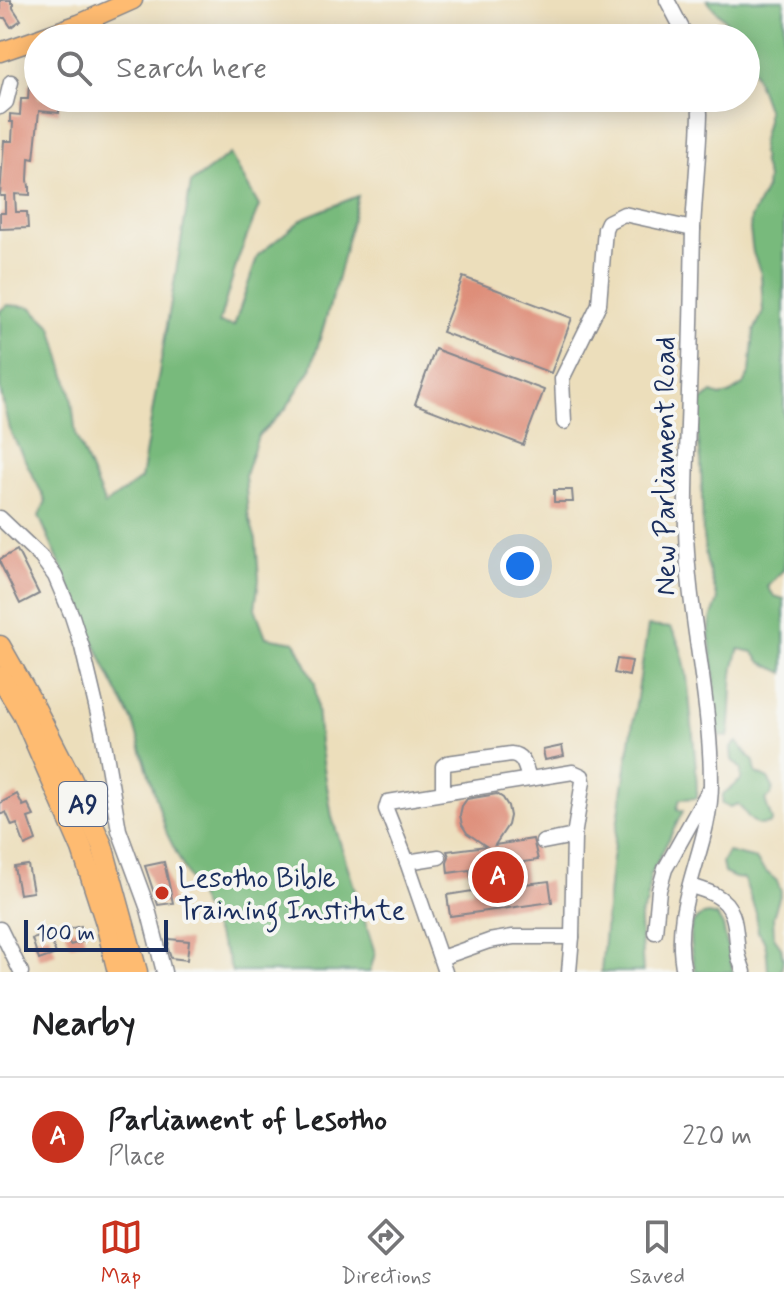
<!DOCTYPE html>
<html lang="en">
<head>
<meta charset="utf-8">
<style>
  :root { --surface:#fff; --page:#f6f6f6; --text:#202124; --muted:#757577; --line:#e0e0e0; --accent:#c8321e }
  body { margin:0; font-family:Mynerve,sans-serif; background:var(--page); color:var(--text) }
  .scale { position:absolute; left:24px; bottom:20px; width:144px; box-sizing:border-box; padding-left:8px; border:4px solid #1b2f5e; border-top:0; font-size:22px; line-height:28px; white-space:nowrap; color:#1b2f5e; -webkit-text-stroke:6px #f6f6f2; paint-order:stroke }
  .you { position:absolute; left:520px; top:566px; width:28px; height:28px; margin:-20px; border:6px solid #fff; border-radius:50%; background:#1a73e8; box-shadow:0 0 0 12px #1a73e833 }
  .badge { display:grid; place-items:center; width:52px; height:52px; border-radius:50%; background:var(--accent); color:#fff; font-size:26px; font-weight:700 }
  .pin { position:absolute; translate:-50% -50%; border:4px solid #fff; box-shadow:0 2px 8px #0006 }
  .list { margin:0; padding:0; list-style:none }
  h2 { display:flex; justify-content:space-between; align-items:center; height:104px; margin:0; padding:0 32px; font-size:34px }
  h2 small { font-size:26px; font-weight:400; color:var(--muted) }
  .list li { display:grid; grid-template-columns:52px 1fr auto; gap:24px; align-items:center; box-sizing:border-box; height:120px; padding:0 32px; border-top:2px solid var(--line) }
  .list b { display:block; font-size:30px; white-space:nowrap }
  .list p { margin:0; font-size:26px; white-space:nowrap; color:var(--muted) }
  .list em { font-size:26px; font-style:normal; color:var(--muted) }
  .icon { flex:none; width:44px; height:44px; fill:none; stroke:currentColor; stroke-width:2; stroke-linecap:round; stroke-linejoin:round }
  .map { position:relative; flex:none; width:784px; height:972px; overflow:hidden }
  .search { position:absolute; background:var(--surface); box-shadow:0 4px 20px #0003; left:24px; right:24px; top:24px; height:88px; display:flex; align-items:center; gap:20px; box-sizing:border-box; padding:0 28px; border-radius:44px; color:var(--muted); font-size:30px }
  .sheet { height:224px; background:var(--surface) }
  nav { display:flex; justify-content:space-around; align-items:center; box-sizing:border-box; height:112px; border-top:2px solid var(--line); background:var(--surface); font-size:22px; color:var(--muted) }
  nav a { display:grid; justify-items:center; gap:4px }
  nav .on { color:var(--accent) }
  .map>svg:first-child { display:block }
  .forest { fill:#78ba7c; stroke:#4a746d; stroke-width:2 }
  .building { fill:#de8e79 }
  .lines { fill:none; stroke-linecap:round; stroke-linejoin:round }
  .minor-casing { stroke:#84868c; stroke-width:17 }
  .major-casing { stroke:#84868c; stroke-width:21 }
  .highway-casing { stroke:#84868c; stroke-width:23 }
  .minor { stroke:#fff; stroke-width:14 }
  .major { stroke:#febb71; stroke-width:18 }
  .highway { stroke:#febb71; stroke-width:20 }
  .poi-dot { fill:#c8321e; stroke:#f6f6f2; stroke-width:3 }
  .labels { text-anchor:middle; stroke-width:8; stroke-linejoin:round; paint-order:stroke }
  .shield { fill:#f6f6f2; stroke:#5d6b8a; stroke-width:2 }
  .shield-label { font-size:26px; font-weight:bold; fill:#1b2f5e }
  .street-label { font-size:28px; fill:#1b2f5e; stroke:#f6f6f2 }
  .poi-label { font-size:28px; fill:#1b2f5e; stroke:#f6f6f2; text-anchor:start }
</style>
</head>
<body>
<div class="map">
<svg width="784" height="972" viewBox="0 0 784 972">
  <rect width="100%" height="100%" fill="#f6f6f2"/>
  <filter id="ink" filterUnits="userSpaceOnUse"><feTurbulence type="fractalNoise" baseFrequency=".0125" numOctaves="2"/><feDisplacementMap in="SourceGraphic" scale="16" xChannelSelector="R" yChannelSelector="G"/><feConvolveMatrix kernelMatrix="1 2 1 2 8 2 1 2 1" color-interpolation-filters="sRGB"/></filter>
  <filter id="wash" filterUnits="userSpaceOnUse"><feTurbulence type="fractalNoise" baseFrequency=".006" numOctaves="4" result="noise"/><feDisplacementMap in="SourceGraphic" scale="32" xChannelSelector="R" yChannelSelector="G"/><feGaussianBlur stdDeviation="1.8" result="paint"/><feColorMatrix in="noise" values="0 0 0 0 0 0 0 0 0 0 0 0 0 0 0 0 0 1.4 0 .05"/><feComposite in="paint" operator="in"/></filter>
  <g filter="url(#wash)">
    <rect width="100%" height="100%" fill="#ecdebb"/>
    <g class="forest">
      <path d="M707 0H784V569L768 587 774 596 784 599V673L761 662 753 652 739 649C728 678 734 708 728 737L720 736 717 726 714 672 709 636 711 619 718 600 707 563 703 537 701 461 697 429 700 402 712 393 720 396 729 394 744 384 750 372 754 331 763 312 761 274 753 253 750 230 751 218 766 189 767 178 763 164 761 144 767 120V109L753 70 746 58V38H738C732 24 716 13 707 0Z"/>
      <path d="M230 154 259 206 238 259 219 323 234 326 258 255 305 217 358 196 337 281 311 369 285 410 258 436 245 475 248 514 256 540 259 579 255 608 266 637 295 642 315 683 320 743 332 817 375 953 370 972H232L227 956 167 834 133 722 108 673 39 516 46 501 9 429 0 389V311L7 305 31 307 52 327 71 393 76 436 105 505 141 479 191 183Z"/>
      <path d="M648 626 671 628C687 653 688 686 691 715 694 743 697 770 697 798L680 799 677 809 683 811 650 876 647 903 640 916V924L643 972H601L611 865Z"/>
      <path d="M737 742 754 762 756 773 768 779 773 787 771 796 765 800 772 820 769 824 758 825 750 819 738 804 730 807 722 804 723 794 741 780V769L732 760 731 748Z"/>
      <path d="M728 852 756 859 763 869 777 881 781 892 773 917 774 937 781 947 783 959 781 972H768C767 959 768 941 758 932L756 913 744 879 735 878 724 873 722 862Z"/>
      <path d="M708 914 717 916 723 926 733 972H696C691 953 681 917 708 914Z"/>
    </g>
    <g id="blocks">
      <g class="building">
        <path d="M0 0H11V3H13V8L21 20 11 27 5 18H0Z"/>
        <path d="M29 84 38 85V98H59V113L39 111 34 159 29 158 28 180 29 187H30V195L15 194 16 212H27L28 228 0 229V213H5V196H0L4 141H12L13 122H10V114L20 115 21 99H28Z"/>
        <path d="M463 277 572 318 551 373 442 332Z"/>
        <path d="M435 349 544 390 523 445 415 404Z"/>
        <path d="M554 490H572L573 502H554Z"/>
        <path d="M17 550 39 594 20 604 0 563V559Z"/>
        <path d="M617 659 632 661 629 676 614 673Z"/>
        <path d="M562 746 564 756 545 760 543 750Z"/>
        <path d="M17 794 23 806 28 804 34 816 28 818 36 841 25 846 17 824 12 826 6 812 0 815V803Z"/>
        <path d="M497 794 503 798 508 806 510 816 508 825 495 845 533 839 538 860 523 862 526 884 549 881 552 902 450 916 447 895 473 891 470 870 448 873 447 863 449 856 447 851 486 846 467 833 462 825 460 815 462 806 467 799Z"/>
        <path d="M164 862 173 903 158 905 145 866Z"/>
        <path d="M28 865 33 892 19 894 14 867Z"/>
        <path d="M81 926 85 941 70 945 65 930Z"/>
        <path d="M49 934 56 954 39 960 32 939Z"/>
        <path d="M169 939 189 941 187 960 171 958 168 949Z"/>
      </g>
    </g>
  </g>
  <g filter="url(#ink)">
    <use href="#blocks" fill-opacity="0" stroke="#84868c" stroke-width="2"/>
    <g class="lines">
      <defs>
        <g id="minor">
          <path d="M667 0 687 38"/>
          <path d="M0 107 6 102 11 82"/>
          <path d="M564 422 562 379 599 304 605 229 608 222 624 214 693 229"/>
          <path d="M0 518 41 557 55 576 72 616 82 647 102 731 119 830 148 909 164 972"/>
          <path d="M443 793V766L447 763 511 754C524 755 525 767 529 778"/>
          <path d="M543 842 574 836"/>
          <path d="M407 862 439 857"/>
          <path d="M690 886C698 888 707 891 715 895 738 907 735 931 738 953 739 959 742 966 744 972"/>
          <path d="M0 929 21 972"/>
          <path d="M655 932 659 890 665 869 708 792"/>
          <path d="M441 958 489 941 513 937H572"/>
          <path d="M445 972 407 862 386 809 388 802 573 772 582 776 583 781 574 836 572 937 569 972"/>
          <path d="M684 972C669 903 711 850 711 783 711 698 688 615 686 530 685 484 688 438 689 392 691 337 692 283 693 228 695 190 699 152 700 114L699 98"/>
        </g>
        <g id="major">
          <path d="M40 38 79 24 133 0"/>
          <path d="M0 52 38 39"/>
        </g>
        <g id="highway">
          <path d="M0 646 34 706 70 776 102 845 137 972"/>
          <path d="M0 677 23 714 82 849 106 923 118 972"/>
        </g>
      </defs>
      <use href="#minor" class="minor-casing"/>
      <use href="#major" class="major-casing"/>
      <use href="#highway" class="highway-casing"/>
      <use href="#minor" class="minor"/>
      <use href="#major" class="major"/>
      <use href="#highway" class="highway"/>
    </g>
  </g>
  <circle class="poi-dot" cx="162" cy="893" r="8"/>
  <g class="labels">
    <rect class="shield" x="59" y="782" width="48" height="44" rx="6"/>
    <g class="shield-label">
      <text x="83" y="813">A9</text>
    </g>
    <g class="street-label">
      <text transform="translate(664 466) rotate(-90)" y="10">New Parliament Road</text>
    </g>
    <g class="poi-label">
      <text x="178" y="887">Lesotho Bible<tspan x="178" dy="32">Training Institute</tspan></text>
    </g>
  </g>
</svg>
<div class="scale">100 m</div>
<div class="you"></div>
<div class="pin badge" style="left:498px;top:877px">A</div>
<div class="search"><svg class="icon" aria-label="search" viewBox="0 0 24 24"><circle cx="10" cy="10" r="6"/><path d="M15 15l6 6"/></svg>Search here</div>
</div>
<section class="sheet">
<h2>Nearby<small></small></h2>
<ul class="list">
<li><span class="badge">A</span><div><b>Parliament of Lesotho</b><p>Place</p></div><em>220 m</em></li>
</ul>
</section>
<nav>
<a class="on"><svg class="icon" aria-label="map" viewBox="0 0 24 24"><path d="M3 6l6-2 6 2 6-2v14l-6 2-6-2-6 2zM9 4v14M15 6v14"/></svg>Map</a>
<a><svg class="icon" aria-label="directions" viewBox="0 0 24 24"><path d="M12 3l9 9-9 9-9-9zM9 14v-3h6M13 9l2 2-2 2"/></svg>Directions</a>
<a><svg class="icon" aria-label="saved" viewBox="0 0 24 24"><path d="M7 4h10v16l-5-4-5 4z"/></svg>Saved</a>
</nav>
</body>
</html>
